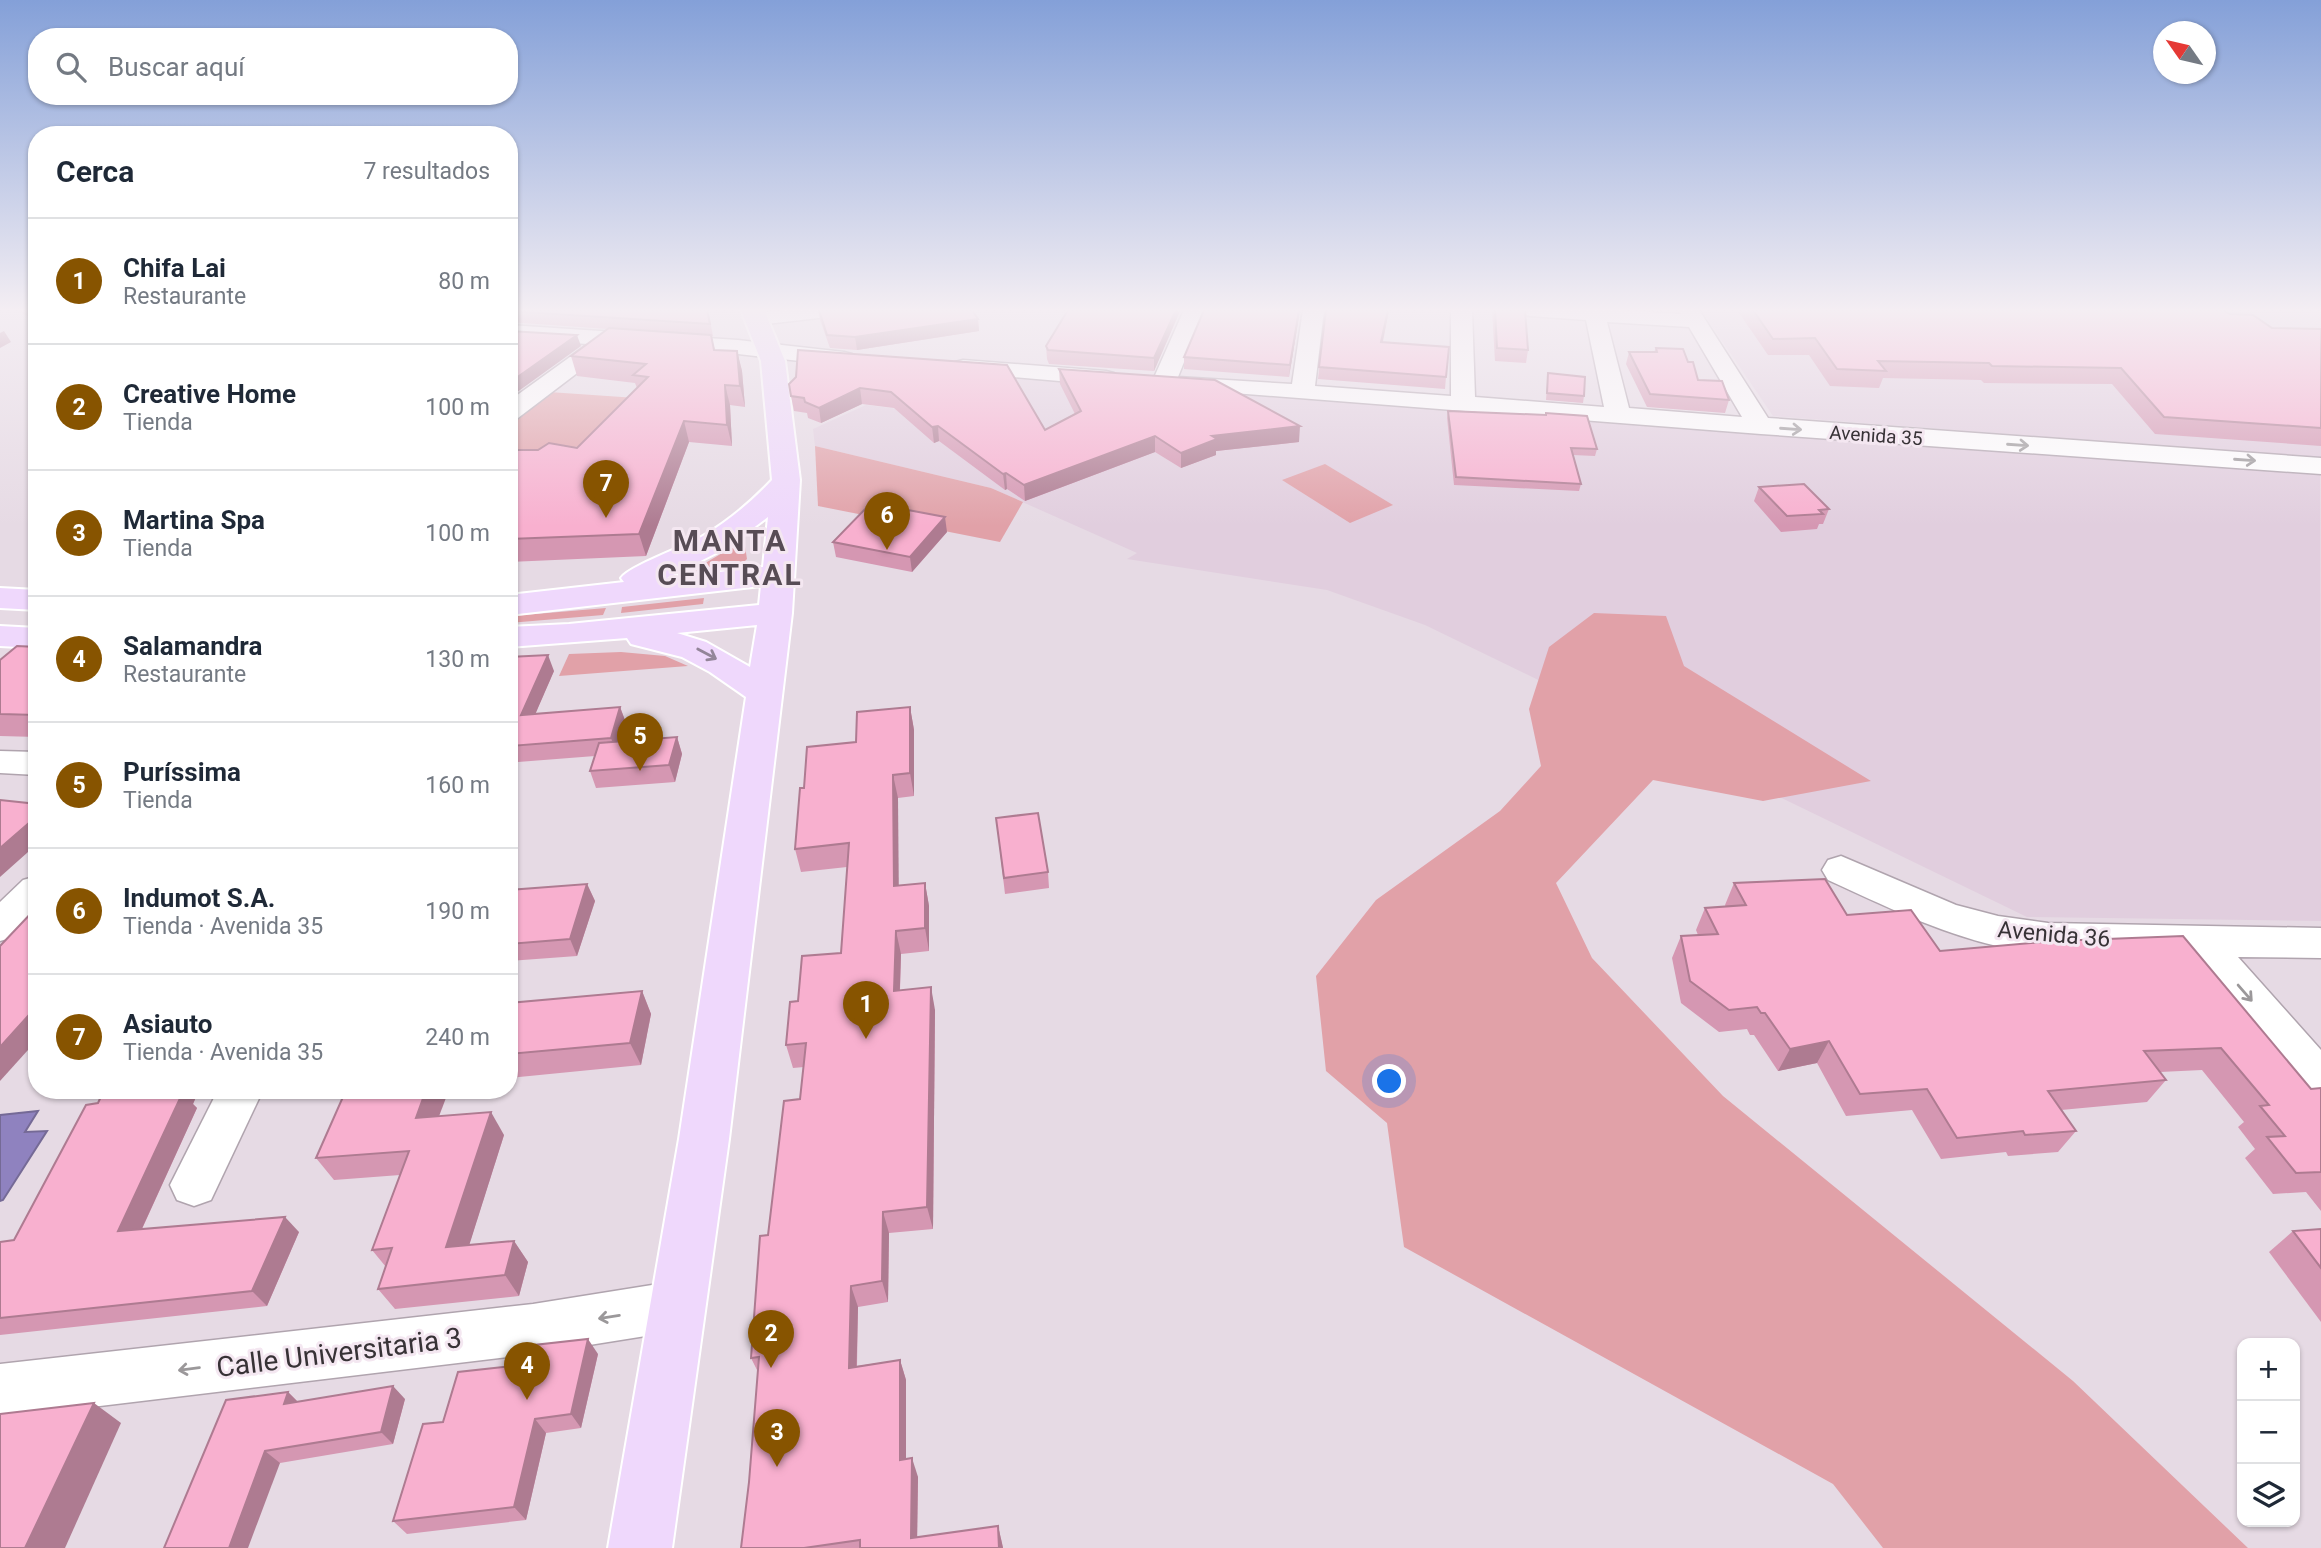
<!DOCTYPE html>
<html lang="es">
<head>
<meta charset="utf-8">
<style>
  :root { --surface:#fff; --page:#f2f2f3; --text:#1f2937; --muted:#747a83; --line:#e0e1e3; --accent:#875400 }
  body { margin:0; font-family:Roboto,sans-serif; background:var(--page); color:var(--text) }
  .controls { position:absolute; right:21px; bottom:21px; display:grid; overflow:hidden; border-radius:14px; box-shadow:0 2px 5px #0004 }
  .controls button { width:63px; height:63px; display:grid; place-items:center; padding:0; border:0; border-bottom:2px solid var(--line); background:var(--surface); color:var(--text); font:35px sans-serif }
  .compass { position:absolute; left:2153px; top:21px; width:63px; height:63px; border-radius:50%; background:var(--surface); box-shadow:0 2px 5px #0004; rotate:304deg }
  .you { position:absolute; left:1390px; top:1082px; width:24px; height:24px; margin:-18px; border:5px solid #fff; border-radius:50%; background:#1a73e8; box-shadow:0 0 0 10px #1a73e833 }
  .badge { display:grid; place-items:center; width:46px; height:46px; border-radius:50%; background:var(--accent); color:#fff; font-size:23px; font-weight:700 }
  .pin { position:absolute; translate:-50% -58px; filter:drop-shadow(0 2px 4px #0008) }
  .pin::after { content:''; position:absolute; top:37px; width:24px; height:21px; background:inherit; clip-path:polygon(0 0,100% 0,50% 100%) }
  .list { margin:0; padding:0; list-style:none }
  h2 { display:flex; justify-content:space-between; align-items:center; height:91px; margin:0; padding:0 28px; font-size:30px }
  h2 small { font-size:23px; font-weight:400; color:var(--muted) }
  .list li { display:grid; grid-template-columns:46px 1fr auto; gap:21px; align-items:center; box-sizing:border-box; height:126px; padding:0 28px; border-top:2px solid var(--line) }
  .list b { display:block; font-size:26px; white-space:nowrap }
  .list p { margin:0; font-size:23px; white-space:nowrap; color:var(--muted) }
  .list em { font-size:23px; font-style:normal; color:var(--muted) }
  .icon { flex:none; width:38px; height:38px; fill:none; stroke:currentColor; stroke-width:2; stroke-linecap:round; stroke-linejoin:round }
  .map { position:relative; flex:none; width:2321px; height:1548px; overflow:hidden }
  .search { position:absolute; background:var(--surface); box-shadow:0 2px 5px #0004; left:28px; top:28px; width:490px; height:77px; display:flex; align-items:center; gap:18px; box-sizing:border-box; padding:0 24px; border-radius:28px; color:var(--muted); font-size:26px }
  .panel { position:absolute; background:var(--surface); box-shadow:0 2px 5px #0004; left:28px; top:126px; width:490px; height:973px; border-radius:28px }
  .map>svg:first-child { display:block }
  .built { fill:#e1cede }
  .green { fill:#e1a1a8 }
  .water { fill:#8f82bf; stroke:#756a96; stroke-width:2 }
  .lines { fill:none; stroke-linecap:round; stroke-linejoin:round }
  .minor-casing { stroke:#b0a4ae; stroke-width:3 }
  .major-casing { stroke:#fff; stroke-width:4 }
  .minor { fill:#fff; fill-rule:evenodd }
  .major { fill:#efd8fc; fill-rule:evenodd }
  .wall { fill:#d597b2 }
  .shaded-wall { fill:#ae7b91 }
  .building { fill:#f8b0cf; stroke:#ae7b91; stroke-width:2 }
  .oneway { stroke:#9b989a }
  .oneway2 { stroke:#938599 }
  .labels { text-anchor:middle; stroke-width:6; stroke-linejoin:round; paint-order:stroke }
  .far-street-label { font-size:19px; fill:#373236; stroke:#f4e7f1 }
  .street-label { font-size:23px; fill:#373236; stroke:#f4e7f1 }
  .near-street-label { font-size:28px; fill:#373236; stroke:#f4e7f1 }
  .district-label { font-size:30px; font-weight:bold; letter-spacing:2px; fill:#574c55; stroke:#f4e7f1 }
</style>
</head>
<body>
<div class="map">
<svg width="2321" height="1548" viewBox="0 0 2321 1548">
  <rect width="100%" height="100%" fill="#e6dae4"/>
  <g class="built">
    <path d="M1701 310H2315L2321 313V458L1773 416Z"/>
    <path d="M1014 378 2320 475 2321 921 2027 917 1425 625 1327 590 1127 559 1137 553 991 488 815 446 813 429 866 405 899 409Z"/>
  </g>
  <g class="green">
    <path d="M549 392 651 399 605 445 509 451V421Z"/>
    <path d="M815 446 991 488 1023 502 1000 542 818 506Z"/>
    <path d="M1325 464 1393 505 1350 523 1282 480Z"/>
    <path d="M744 540 747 559 742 564 692 571Z"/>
    <path d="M704 598 703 604 621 613 622 607Z"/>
    <path d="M606 608 603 615 509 623 512 616Z"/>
    <path d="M1594 613 1666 616 1684 666 1871 781 1763 801 1653 780 1556 883 1592 958 1723 1096 2073 1381 2248 1548H1883L1833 1484 1404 1247 1387 1123 1326 1071 1316 976 1376 900 1500 811 1541 766 1529 709 1549 647Z"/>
    <path d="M621 652 665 656 688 666 559 676 569 654Z"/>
  </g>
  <path class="water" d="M38 1111 25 1132 47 1131 3 1200 0 1201V1115Z"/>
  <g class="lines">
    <defs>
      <g id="minor">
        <path d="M783 310H847L843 314 836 316 757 325 749 324 746 319 749 314Z"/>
        <path d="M1184 310H1205L1178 377 1292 384 1303 310H1324L1315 386 1451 396V310H1472L1475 397 1604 407 1586 320 1530 316 1523 314 1520 310H1620L1681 314 1679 310H1699L1768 418 2321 458V474L1761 434 1156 387 1152 382ZM1607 322 1689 327 1742 417 1629 408Z"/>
        <path d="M509 325 738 340 844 352 852 354 855 359 852 364 844 366 738 354 614 345 518 418 509 420V401L588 344 509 339Z"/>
        <path d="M963 360 1106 371 1114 373 1118 378 1114 383 1106 385 955 372 952 367 955 362Z"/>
        <path d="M0 751 37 752V775L0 773Z"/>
        <path d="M1841 856 1956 905 1998 916 2048 923 2321 928V958L2238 957 2321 1050V1100L2305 1094 2189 956C2126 955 2059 960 1997 946 1937 932 1883 905 1828 880L1822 870 1828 860Z"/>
        <path d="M37 876V914L14 937 0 941V902L23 880Z"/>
        <path d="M218 1090H263L211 1200 194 1206 177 1200 170 1185Z"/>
        <path d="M677 1281 695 1288 702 1306 695 1324 677 1331 533 1354 0 1418V1364L533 1304Z"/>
      </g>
      <g id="major">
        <path d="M741 310H764L785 361 800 480 792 613 729 1139 672 1548H608L679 1139 746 697 710 672 682 657 631 644 627 638 509 647V627L569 624 759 605 761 586 509 615V595L624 582 621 578C629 566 686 546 703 536 729 521 751 502 772 480L761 361ZM768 517 763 567 667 578 728 547ZM757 625 750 667 706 642 677 633Z"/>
        <path d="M0 588 37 590V610L0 608Z"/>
        <path d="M0 626 37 628V648L0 646Z"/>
      </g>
    </defs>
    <use href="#minor" class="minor-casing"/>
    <use href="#major" class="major-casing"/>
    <use href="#minor" class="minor"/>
    <use href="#major" class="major"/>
  </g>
  <g class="wall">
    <path d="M15 310H37V320Z"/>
    <path d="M509 310H708L713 336H711L715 350 737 351 742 371 745 407 730 405 732 446 689 442 646 556 509 562V450L577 448 637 388 635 383 577 376 571 356 608 329 509 322Z"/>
    <path d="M818 310 978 319 979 331 857 350 830 348 820 320Z"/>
    <path d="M1204 310H1300L1289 377 1184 369V357Z"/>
    <path d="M1326 310H1389L1383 342 1446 377 1445 389 1318 379Z"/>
    <path d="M1492 310H1525L1528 350 1526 363 1495 361Z"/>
    <path d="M1737 310H2223L2230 314 2272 328 2321 329V446L2155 434 2112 384 1984 383 1981 380 1883 378 1879 388 1830 386 1809 355H1768Z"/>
    <path d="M1180 311 1154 371 1049 364 1047 359 1046 346Z"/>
    <path d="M1656 348 1688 362 1698 380 1729 400 1725 413 1647 407 1626 364 1629 352H1654Z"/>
    <path d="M798 350 1045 430 1075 414 1060 384 1059 369 1299 442 1216 451V455L1181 468 1155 452 1025 501 1007 489 1005 490 939 441 934 443 894 408 862 404 821 423 808 418 807 413 794 411 791 396 796 377Z"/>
    <path d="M1548 373 1584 396 1583 403 1546 400Z"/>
    <path d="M1448 411 1545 415 1597 449 1595 456 1573 455 1581 484 1579 491 1454 485 1447 418Z"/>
    <path d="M1759 487 1829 509 1823 524H1819L1817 529 1781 532 1754 501Z"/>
    <path d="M947 532 912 572 836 557 833 542Z"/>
    <path d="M37 647V737L0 736V660Z"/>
    <path d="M509 657 554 671 535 714 620 707 626 723 620 742 677 737 682 754 675 782 596 788 590 771 595 756 518 762 516 758H509Z"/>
    <path d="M910 707 914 730V796L898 798V886L925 883 929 906V951L901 954 900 990 935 1010 933 1229 889 1233 888 1302 858 1307 857 1366 900 1360 906 1380V1459L918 1477 917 1537 998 1526 1003 1548H741L749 1482 758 1372 751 1358 768 1235 800 1099 804 1067 793 1068 786 1045 798 1001 841 953 847 867 801 872 795 849 804 788 856 742Z"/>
    <path d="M996 818 1048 872 1049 888 1005 894Z"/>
    <path d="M1734 883 1847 915 1940 951 2055 941 2311 1089 2321 1088V1211L2306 1192 2273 1194 2245 1158 2255 1149 2238 1127 2244 1122 2202 1070 2160 1072 2166 1080 2147 1102 2061 1110 2076 1131 2058 1152 2008 1156 2006 1152 1941 1159 1912 1110 1846 1116 1817 1063 1778 1071 1754 1035H1750L1747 1029 1719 1032 1681 1003 1672 958 1681 936 1698 935 1696 930 1705 908 1726 907 1725 905Z"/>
    <path d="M587 884 595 901 577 956 509 961V890Z"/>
    <path d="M642 991 651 1014 641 1065 509 1078V1003Z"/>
    <path d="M104 1090H199L193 1104 197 1108 142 1229 299 1232 267 1306 0 1335V1242L14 1240 98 1103Z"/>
    <path d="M439 1116 504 1135 469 1245 514 1241 528 1262 519 1296 395 1309 378 1289 386 1267 372 1250 400 1175 334 1180 316 1158Z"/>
    <path d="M2321 1229V1322L2269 1252 2293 1231Z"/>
    <path d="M598 1354 581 1428 546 1433 526 1520 407 1534 393 1521 443 1422 529 1364Z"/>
    <path d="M288 1392 298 1402 405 1399 393 1444 280 1463 164 1548Z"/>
  </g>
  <g class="shaded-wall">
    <path d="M1176 310H1181L1180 311 1154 371V358Z"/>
    <path d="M1299 310H1300L1289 377 1290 365Z"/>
    <path d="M1388 310H1389L1380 354 1381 342Z"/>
    <path d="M978 319 979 331 857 350 855 337Z"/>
    <path d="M4 331 11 342 0 348V333Z"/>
    <path d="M577 335 581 346 509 398V383Z"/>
    <path d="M737 351 742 371 745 407 740 386Z"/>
    <path d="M725 385 730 405 732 446 727 425Z"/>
    <path d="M860 388 862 404 821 423 819 408Z"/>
    <path d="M684 421 689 442 646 556 639 534Z"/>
    <path d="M938 426 939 441 934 443 932 427Z"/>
    <path d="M1300 426 1299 442 1216 451V455L1181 468V453L1212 436Z"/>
    <path d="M1155 436V452L1025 501 1024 485Z"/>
    <path d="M1006 473 1007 489 1005 490 1003 474Z"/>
    <path d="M945 517 947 532 912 572 910 557Z"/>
    <path d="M548 655 554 671 528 731 521 715Z"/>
    <path d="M620 707 626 723 617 754 611 738Z"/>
    <path d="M910 707 914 730V796L910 773Z"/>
    <path d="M677 737 682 754 675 782 669 765Z"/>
    <path d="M893 775 898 798 899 909 894 886Z"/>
    <path d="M37 816V844L0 877V848Z"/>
    <path d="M925 883 929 906V951L925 928Z"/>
    <path d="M587 884 595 901 577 956 570 939Z"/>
    <path d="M896 931 901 954 899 1014 894 991Z"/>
    <path d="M931 987 935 1010 933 1229 927 1207Z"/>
    <path d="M642 991 651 1014 641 1065 630 1043Z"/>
    <path d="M37 1006V1040L0 1081V1047Z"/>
    <path d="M1829 1041 1817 1063 1778 1071 1790 1049Z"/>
    <path d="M178 1090H199L193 1104 197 1108 134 1246 118 1231Z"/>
    <path d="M426 1090H449L430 1140 416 1118Z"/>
    <path d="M491 1112 504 1135 462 1268 446 1247Z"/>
    <path d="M883 1212 889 1233 888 1302 882 1281Z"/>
    <path d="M285 1217 299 1232 267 1306 252 1291Z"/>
    <path d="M514 1241 528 1262 519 1296 505 1275Z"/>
    <path d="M851 1286 858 1307 856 1388 849 1368Z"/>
    <path d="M588 1339 598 1354 581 1428 571 1414Z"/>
    <path d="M900 1360 906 1380V1479L900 1460Z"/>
    <path d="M393 1386 405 1399 393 1444 381 1432Z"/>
    <path d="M288 1392 301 1405 284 1404Z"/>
    <path d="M94 1403 121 1423 65 1548H25Z"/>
    <path d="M535 1419 546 1433 526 1520 514 1507Z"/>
    <path d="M265 1451 280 1463 248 1548H229Z"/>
    <path d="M912 1458 918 1477 917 1548 911 1538Z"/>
    <path d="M998 1526 1002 1543 1003 1548H999Z"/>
  </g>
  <g class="building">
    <path d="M509 310H707L710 324 509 311Z"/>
    <path d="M819 310H972L978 319 855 337 827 335Z"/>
    <path d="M1068 310H1176L1154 358 1048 350 1046 346Z"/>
    <path d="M1204 310H1299L1290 365 1184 357Z"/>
    <path d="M1326 310H1388L1381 342 1449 347 1446 377 1319 367Z"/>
    <path d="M1495 310H1525L1528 350 1497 348Z"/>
    <path d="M1753 310H2223L2230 314 2253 315 2272 328 2321 329V428L2164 417 2121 368 1992 366 1989 363 1878 361 1886 371 1837 369 1815 338 1773 339Z"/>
    <path d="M609 328 711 335 714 350 737 351 740 386 725 385 727 425 684 421 639 534 509 539V450H538L549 443 577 448 648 377 633 375 646 364 571 356Z"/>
    <path d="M509 331 577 335 509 383Z"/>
    <path d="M1656 348 1683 349 1688 362H1693L1698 380 1722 381 1729 400 1650 394 1629 352H1657Z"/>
    <path d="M798 350 1007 365 1045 430 1081 411 1059 369 1215 380 1300 426 1212 436 1217 439 1181 453 1155 436 1024 485 1006 473 1003 474 938 426 932 427 891 392 860 388 819 408 805 402 804 398 791 396 789 384 796 377Z"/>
    <path d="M1548 373 1585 377 1584 396 1547 393Z"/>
    <path d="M1448 411 1546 415V413L1587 416 1597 449 1571 448 1581 484 1456 477Z"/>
    <path d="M1804 484 1829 509 1819 510 1823 514 1787 516 1759 487Z"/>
    <path d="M871 503 945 517 910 557 833 542Z"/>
    <path d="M17 646 37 647V715L0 714V660Z"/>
    <path d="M548 655 521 715 620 707 611 738 511 746 512 741 509 742V657Z"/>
    <path d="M910 707V773L893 775 894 886 925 883V928L896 931 894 991 931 987 927 1207 883 1212 882 1281 851 1286 849 1368 900 1360V1460L912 1458 911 1538 998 1526 999 1548H860V1540L804 1548H741L749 1482 759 1357 751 1358 760 1236 768 1235 784 1101 800 1099 806 1043 786 1045 790 1002 798 1001 802 956 841 953 849 843 795 849 800 788H804L807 747 856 742 857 712Z"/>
    <path d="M677 737 669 765 590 771 599 743Z"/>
    <path d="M0 800 37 804V816L0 848Z"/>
    <path d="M1038 813 1048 872 1004 878 996 818Z"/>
    <path d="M1825 879 1847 915 1911 910 1940 951 2055 941 2183 936 2311 1089 2321 1088V1172L2296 1173 2267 1137 2285 1136 2260 1106 2269 1105 2221 1048 2144 1051 2166 1080 2048 1091 2076 1131 2025 1135 2023 1131 1957 1138 1927 1089 1860 1094 1829 1041 1790 1049 1765 1013H1761L1757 1007 1729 1010 1690 981 1681 936 1718 934 1705 908 1746 905 1734 883Z"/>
    <path d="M587 884 570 939 509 944V890Z"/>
    <path d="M36 908 37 1006 0 1047V946Z"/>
    <path d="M642 991 630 1043 509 1054V1003Z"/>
    <path d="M104 1090H178L176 1093 183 1092 118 1231 285 1217 252 1291 0 1318V1242L14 1240 86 1105 98 1103Z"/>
    <path d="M346 1090H426L416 1118 491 1112 446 1247 514 1241 505 1275 378 1289 392 1248 372 1250 409 1151 316 1158Z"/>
    <path d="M2321 1229V1268L2293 1231Z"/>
    <path d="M588 1339 571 1414 535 1419 514 1507 393 1521 423 1424 443 1422 458 1372 529 1364 534 1345Z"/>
    <path d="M393 1386 381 1432 265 1451 229 1548H164L226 1400 288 1392 284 1404Z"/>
    <path d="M94 1403 25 1548H0V1414Z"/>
  </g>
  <defs><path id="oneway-shaft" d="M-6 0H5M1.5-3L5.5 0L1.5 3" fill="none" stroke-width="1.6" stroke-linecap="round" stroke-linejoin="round" transform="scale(1.75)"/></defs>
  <g class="oneway">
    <use href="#oneway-shaft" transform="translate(1791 429) rotate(4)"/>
    <use href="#oneway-shaft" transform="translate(2018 445) rotate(4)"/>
    <use href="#oneway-shaft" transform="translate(2245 460) rotate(4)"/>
    <use href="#oneway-shaft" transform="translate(2245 993) rotate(49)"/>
    <use href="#oneway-shaft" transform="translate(609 1317) rotate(171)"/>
    <use href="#oneway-shaft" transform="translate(189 1369) rotate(173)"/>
  </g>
  <use class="oneway2" href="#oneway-shaft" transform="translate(707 654) rotate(28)"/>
  <linearGradient id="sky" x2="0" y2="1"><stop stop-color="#84a0d8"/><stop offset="0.59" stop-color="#f4eef3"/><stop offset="1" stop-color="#f4eef3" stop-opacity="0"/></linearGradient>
  <rect width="2321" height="526" fill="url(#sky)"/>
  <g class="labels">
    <g class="far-street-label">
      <text transform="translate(1876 435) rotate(4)" y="7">Avenida 35</text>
    </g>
    <g class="street-label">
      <text transform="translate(2054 934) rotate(5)" y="8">Avenida 36</text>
    </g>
    <g class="near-street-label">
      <text transform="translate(339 1352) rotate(-7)" y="10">Calle Universitaria 3</text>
    </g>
    <g class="district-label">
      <text x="730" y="551">MANTA<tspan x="730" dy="34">CENTRAL</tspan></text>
    </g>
  </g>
</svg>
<div class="controls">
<button>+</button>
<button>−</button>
<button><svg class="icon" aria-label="layers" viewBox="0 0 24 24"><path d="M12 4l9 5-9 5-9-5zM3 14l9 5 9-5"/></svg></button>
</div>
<svg class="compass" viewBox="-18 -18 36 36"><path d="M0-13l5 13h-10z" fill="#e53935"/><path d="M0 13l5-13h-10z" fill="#747a83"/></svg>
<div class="you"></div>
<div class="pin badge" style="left:866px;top:1039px">1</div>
<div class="pin badge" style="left:771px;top:1368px">2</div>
<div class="pin badge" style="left:777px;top:1467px">3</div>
<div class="pin badge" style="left:527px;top:1400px">4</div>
<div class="pin badge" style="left:640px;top:771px">5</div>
<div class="pin badge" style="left:887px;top:550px">6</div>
<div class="pin badge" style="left:606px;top:518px">7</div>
<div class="search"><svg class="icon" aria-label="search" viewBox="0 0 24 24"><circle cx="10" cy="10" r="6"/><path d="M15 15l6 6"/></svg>Buscar aquí</div>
<section class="panel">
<h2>Cerca<small>7 resultados</small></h2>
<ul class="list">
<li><span class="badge">1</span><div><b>Chifa Lai</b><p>Restaurante</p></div><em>80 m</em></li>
<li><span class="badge">2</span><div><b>Creative Home</b><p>Tienda</p></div><em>100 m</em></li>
<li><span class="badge">3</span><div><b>Martina Spa</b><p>Tienda</p></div><em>100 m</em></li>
<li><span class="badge">4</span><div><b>Salamandra</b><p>Restaurante</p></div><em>130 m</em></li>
<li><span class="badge">5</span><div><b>Puríssima</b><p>Tienda</p></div><em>160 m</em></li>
<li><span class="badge">6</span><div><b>Indumot S.A.</b><p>Tienda · Avenida 35</p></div><em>190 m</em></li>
<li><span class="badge">7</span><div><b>Asiauto</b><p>Tienda · Avenida 35</p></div><em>240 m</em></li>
</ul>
</section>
</div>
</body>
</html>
